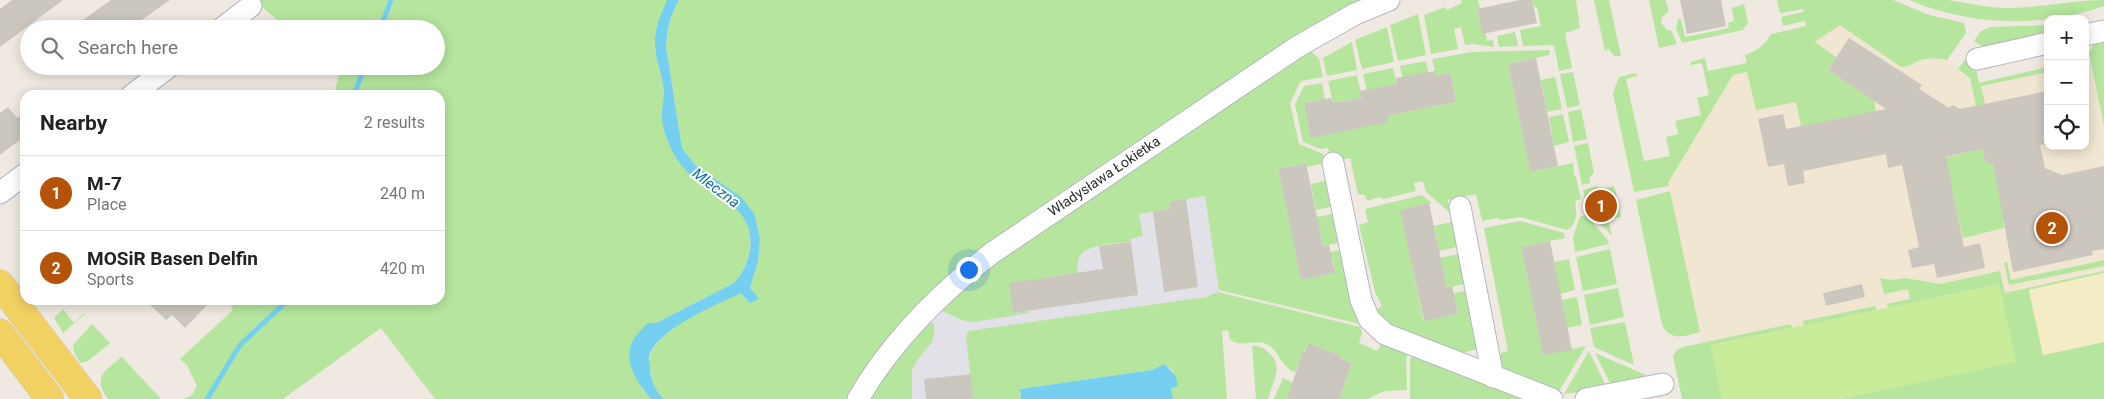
<!DOCTYPE html>
<html lang="en">
<head>
<meta charset="utf-8">
<style>
  :root { --surface:#fff; --page:#f6f6f6; --text:#222; --muted:#767676; --line:#e0e0e0; --accent:#b45309 }
  body { margin:0; font-family:Roboto,sans-serif; background:var(--page); color:var(--text) }
  .controls { position:absolute; right:15px; top:15px; display:grid; overflow:hidden; border-radius:10px; box-shadow:0 2px 12px #0003 }
  .controls button { width:45px; height:45px; display:grid; place-items:center; padding:0; border:0; border-bottom:1px solid var(--line); background:var(--surface); color:var(--text); font:25px sans-serif }
  .you { position:absolute; left:968px; top:269px; width:18px; height:18px; margin:-12px; border:4px solid #fff; border-radius:50%; background:#1a73e8; box-shadow:0 0 0 8px #1a73e833 }
  .badge { display:grid; place-items:center; width:32px; height:32px; border-radius:50%; background:var(--accent); color:#fff; font-size:16px; font-weight:700 }
  .pin { position:absolute; translate:-50% -50%; border:2px solid #fff; box-shadow:0 1px 5px #0006 }
  .list { margin:0; padding:0; list-style:none }
  h2 { display:flex; justify-content:space-between; align-items:center; height:65px; margin:0; padding:0 20px; font-size:21px }
  h2 small { font-size:16px; font-weight:400; color:var(--muted) }
  .list li { display:grid; grid-template-columns:32px 1fr auto; gap:15px; align-items:center; box-sizing:border-box; height:75px; padding:0 20px; border-top:1px solid var(--line) }
  .list b { display:block; font-size:19px; white-space:nowrap }
  .list p { margin:0; font-size:16px; white-space:nowrap; color:var(--muted) }
  .list em { font-size:16px; font-style:normal; color:var(--muted) }
  .icon { flex:none; width:28px; height:28px; fill:none; stroke:currentColor; stroke-width:2; stroke-linecap:round; stroke-linejoin:round }
  .map { position:relative; flex:none; width:2104px; height:399px; overflow:hidden }
  .search { position:absolute; background:var(--surface); box-shadow:0 2px 12px #0003; left:20px; top:20px; width:425px; height:55px; display:flex; align-items:center; gap:12px; box-sizing:border-box; padding:0 18px; border-radius:28px; color:var(--muted); font-size:19px }
  .panel { position:absolute; background:var(--surface); box-shadow:0 2px 12px #0003; left:20px; top:90px; width:425px; height:215px; border-radius:15px }
  .map>svg:first-child { display:block }
  .industrial { fill:#e3e1e8 }
  .education { fill:#f0e6d1 }
  .green { fill:#b6e59e }
  .sand { fill:#f3ecc5 }
  .pitch { fill:#c9ec9a }
  .water { fill:#75cff0 }
  .lines { fill:none; stroke-linecap:round; stroke-linejoin:round }
  .stream { stroke:#75cff0; stroke-width:5 }
  .building { fill:#cbc7bf }
  .minor-casing { stroke:#b4b7c1; stroke-width:23 }
  .major-casing { stroke:#c9c9c9; stroke-width:29 }
  .minor { stroke:#fff; stroke-width:21 }
  .major { stroke:#f2d163; stroke-width:28 }
  .labels { text-anchor:middle; stroke-width:4; stroke-linejoin:round; paint-order:stroke }
  .street-label { font-size:14px; fill:#2e2e2e; stroke:#fff }
  .water-label { font-size:15px; font-style:italic; fill:#0d6fa3; stroke:#fff }
</style>
</head>
<body>
<div class="map">
<svg width="2104" height="399" viewBox="0 0 2104 399">
  <rect width="100%" height="100%" fill="#efe9e1"/>
  <path class="industrial" d="M1205 196 1219 290 1216 293 971 374 973 399H912V370L918 359 932 342 928 322 941 309 944 312 965 321 1009 283 1025 281 1079 259 1080 255 1090 249 1130 242 1139 214 1170 209 1169 202Z"/>
  <path class="education" d="M1840 25 1901 67H1908L1923 60 1930 59 1947 60 1981 86 2048 72V146H2085V58L2089 57 2104 126V348L1864 399H1713L1667 183 1733 75 1747 72 1814 42Z"/>
  <g class="green">
    <path d="M254 0H667C662 13 655 27 655 40 654 58 663 75 664 93 665 115 659 131 674 152 680 162 690 173 698 181 711 193 730 199 741 213 758 233 750 265 734 283L656 323H648L642 389 651 399H435L381 328 283 399H183L191 396 197 386 187 365 180 359 233 310 230 304 232 300H440V95H334L339 74 331 66H436V29H288Z"/>
    <path d="M679 0H1364L1319 22 1285 43 1018 223 856 384 847 399H664C656 391 652 384 651 372 650 368 648 362 650 357 657 326 725 301 750 288L758 261 760 240 755 215 696 166 682 148 666 47C667 29 670 16 679 0Z"/>
    <path d="M1461 0H1478L1480 8 1477 9 1482 34 1486 33 1487 41 1493 40 1494 47 1472 44 1465 45 1461 27 1454 29 1458 49 1431 54 1424 15 1445 7 1447 10 1462 3Z"/>
    <path d="M1532 0H1576L1580 28 1565 33 1572 68 1559 71 1554 45 1523 46 1520 30 1541 26 1537 7H1534Z"/>
    <path d="M1594 0H1609L1621 56H1614L1609 49 1605 51Z"/>
    <path d="M1649 0H1665L1668 6V12L1662 17 1661 23 1667 30H1671L1677 44 1659 48Z"/>
    <path d="M1777 0H1893L1929 15 1964 23 1966 33 1947 60C1938 58 1930 58 1921 60 1914 63 1909 67 1901 67L1840 25 1815 42 1836 57 1828 70 1874 101 1876 112 1801 126 1796 102 1756 110 1747 72 1733 75 1668 183 1669 186 1634 192 1613 93 1619 77 1635 73 1638 76 1626 79 1644 161 1670 156 1666 137 1678 134 1675 121 1701 115 1697 98 1709 95 1702 63 1690 65 1691 62 1705 58 1708 71 1747 63 1745 55C1757 51 1765 45 1771 34L1806 26 1805 21 1783 26 1781 17 1803 12V9L1780 13Z"/>
    <path d="M1909 0C1922 0 1935 0 1948 0 1968 3 1988 8 2008 8 2041 8 2072 0 2104 0V6C2041 28 1971 26 1909 0Z"/>
    <path d="M1744 4 1748 23 1743 30 1682 43 1676 28 1678 19H1681L1685 37 1729 28 1728 23 1734 21 1732 8Z"/>
    <path d="M1418 14 1426 55 1398 61 1390 25Z"/>
    <path d="M2048 25V38L1990 51 1974 41 1980 32 1990 27Z"/>
    <path d="M1387 27 1394 62 1362 69 1355 40Z"/>
    <path d="M1515 32 1518 46 1499 47 1497 36Z"/>
    <path d="M1352 42 1357 70 1327 76 1323 58Z"/>
    <path d="M2104 42V126L2089 53 2094 44Z"/>
    <path d="M1973 49 1976 50 1974 60 1979 83 2048 67V72L1981 86 1985 104 1976 106 1970 78 1958 69Z"/>
    <path d="M1310 50 1319 59 1323 77 1301 81 1290 103 1299 144 1323 154 1325 163 1307 167 1306 163 1278 169 1301 280 1335 273 1333 259 1326 260 1325 253 1344 249 1360 324 1219 290 1205 196 1169 202 1170 209 1139 214 1143 236 1130 239 1131 242C1118 243 1086 245 1080 256 1077 261 1078 268 1077 273L1046 277 1047 285 1038 279 1010 283 1013 313 1029 311 1028 313 974 322 965 321 944 312 941 309 984 270Z"/>
    <path d="M1549 50 1550 55 1508 64 1530 172 1573 163 1574 175 1576 177 1581 199 1575 201C1577 213 1578 223 1567 230L1520 217 1501 220 1497 218 1482 221 1476 194 1448 200 1450 213 1426 192 1423 181 1414 183 1416 191 1384 199 1379 197 1367 201 1365 195 1358 194 1350 158 1332 162 1328 148 1321 149 1303 142 1295 104 1304 86 1322 83 1326 105 1319 106 1318 100 1304 103 1311 137 1388 122 1387 116 1456 102 1451 73 1436 76 1432 59 1472 52Z"/>
    <path d="M1426 61 1429 77 1404 83 1400 66Z"/>
    <path d="M1393 68 1397 84 1382 87 1368 96 1363 74Z"/>
    <path d="M1573 72 1580 105 1567 108 1560 74Z"/>
    <path d="M1357 75 1362 98 1333 103 1328 81Z"/>
    <path d="M1555 77 1562 109 1547 112 1541 80Z"/>
    <path d="M1581 109 1587 139 1573 142 1568 112Z"/>
    <path d="M1563 114 1569 142 1554 146 1549 117Z"/>
    <path d="M1588 143 1594 173 1590 177V183L1582 185 1574 146Z"/>
    <path d="M1982 149 1986 164 2032 155 2005 220 2003 221 2004 228 1963 238 1945 158Z"/>
    <path d="M1329 180 1334 206 1316 210 1311 184Z"/>
    <path d="M1597 186 1598 190 1614 186 1618 201 1609 203 1607 196 1591 200 1593 213 1599 215 1619 208 1621 217 1608 219 1612 236 1588 211 1583 190Z"/>
    <path d="M1670 191 1700 332C1685 336 1671 342 1662 325L1636 200Z"/>
    <path d="M1422 195 1432 203 1401 210 1423 320 1458 314 1455 301 1448 294 1465 291 1477 349 1455 355 1391 330 1373 312 1382 306 1375 292 1359 225 1368 222 1365 209Z"/>
    <path d="M1336 213 1342 242 1323 246 1317 217Z"/>
    <path d="M1586 215 1607 239 1609 244 1575 252 1573 237 1580 217Z"/>
    <path d="M1520 221 1564 233 1565 238 1521 247 1543 355 1586 346 1558 393 1504 374 1497 358 1501 353 1508 351 1484 228Z"/>
    <path d="M1452 222 1457 247 1439 251 1434 226Z"/>
    <path d="M1610 249 1617 284 1583 291 1576 257Z"/>
    <path d="M1458 254 1464 284 1447 288 1440 258Z"/>
    <path d="M1569 259 1575 290 1560 294 1554 262Z"/>
    <path d="M2104 260V266L2009 285 2004 263 2007 262 2011 280Z"/>
    <path d="M2000 271 2005 293 2104 271V273L2029 290 2043 355 2104 342V399H1841L2015 361 1999 284 1888 308 1887 304 1910 299 1908 289 1884 294 1880 278 1890 280 1905 278 1940 284Z"/>
    <path d="M1618 288 1624 317 1590 325 1584 295Z"/>
    <path d="M1218 292 1360 327 1362 333 1359 343 1377 351 1383 341 1409 351 1406 359 1407 390 1384 391 1368 399H1339L1352 363 1341 358 1340 355 1308 343 1295 372C1279 366 1280 349 1264 343 1253 340 1238 348 1230 339L1228 330 1222 331 1227 399H1173L1171 388 1173 371 1164 364 1152 370 1020 389 1021 399H973L966 336 969 331 1206 297Z"/>
    <path d="M1577 297 1582 325 1567 328 1562 300Z"/>
    <path d="M1876 306V311L1804 326 1803 321Z"/>
    <path d="M63 309 74 323 84 313 85 314 63 333 54 318Z"/>
    <path d="M928 322 934 324V334L932 342 918 359 912 370V399H868L881 379Z"/>
    <path d="M1625 322 1634 365 1594 347 1590 328Z"/>
    <path d="M92 324 110 343 88 361 80 363 74 352 73 345Z"/>
    <path d="M1791 324 1792 328 1711 345 1722 399H1682L1673 356 1677 350 1683 347Z"/>
    <path d="M1252 346C1260 346 1265 348 1270 354 1284 367 1272 383 1268 399H1256Z"/>
    <path d="M1589 351 1607 388 1564 394Z"/>
    <path d="M1413 353 1531 399H1410V360Z"/>
    <path d="M1595 353 1648 376 1646 378 1612 387Z"/>
    <path d="M122 357 161 399H108C92 377 105 370 122 357Z"/>
    <path d="M1283 378 1293 383 1287 399H1274Z"/>
  </g>
  <path class="sand" d="M2104 273V342L2043 355 2029 290Z"/>
  <path class="pitch" d="M1999 284 2016 362 1841 399H1722L1711 345Z"/>
  <g class="water">
    <path d="M667 0H679C670 16 667 29 666 47L682 148 696 166 741 197 755 215 760 240 758 261 750 288 759 299 750 303 741 293C718 304 654 330 649 358 649 361 650 366 650 369 652 383 654 389 664 399H651C640 386 626 367 630 349 631 339 642 329 648 323H656L734 283C743 273 748 262 750 249 757 203 706 196 684 168 673 156 664 136 662 120 661 111 664 102 664 93 663 75 654 58 655 40 655 27 662 12 667 0Z"/>
    <path d="M1164 364C1173 373 1176 373 1178 386L1171 388 1173 399H1021L1020 389 1152 370Z"/>
  </g>
  <g class="lines">
    <g class="stream">
      <path d="M380 29 391 0"/>
      <path d="M354 95 365 66"/>
      <path d="M207 399 240 345 288 300"/>
    </g>
  </g>
  <g class="building">
    <path d="M12 0H63L0 47V9Z"/>
    <path d="M111 0H170L129 29H70Z"/>
    <path d="M1520 0H1532L1537 23 1482 34 1477 9Z"/>
    <path d="M1680 0H1721L1726 26 1687 34Z"/>
    <path d="M1849 38 1922 85 1919 89 1949 108 1952 105 1960 109 2048 91V144L2040 145 2045 168 2062 175 2104 166V249L2092 251 2093 255 2013 272 1993 163 1986 164 1982 149 1946 157 1964 247 1980 243 1985 268 1937 278 1934 264 1912 268 1908 250 1919 247 1902 165 1888 168 1886 154 1803 171 1805 183 1788 186 1784 164 1768 167 1758 119 1783 114 1786 129 1886 109 1828 70Z"/>
    <path d="M1536 58 1558 166 1530 172 1508 64Z"/>
    <path d="M1435 71 1436 76 1451 73 1456 102 1387 116 1389 122 1311 138 1304 103 1331 98 1333 103 1362 98 1360 91 1397 84 1396 78Z"/>
    <path d="M8 107 17 118 25 113V136L0 155V113Z"/>
    <path d="M1306 163 1323 246 1329 245 1335 273 1301 280 1278 169Z"/>
    <path d="M1186 199 1198 287 1164 292 1153 212 1170 209 1169 202Z"/>
    <path d="M1429 203 1447 288 1452 286 1458 314 1424 321 1400 210Z"/>
    <path d="M1550 241 1572 350 1543 355 1521 247Z"/>
    <path d="M1131 242 1138 295 1013 313 1009 283 1103 269 1099 246Z"/>
    <path d="M1862 284 1865 297 1826 306 1823 293Z"/>
    <path d="M145 300H212L185 328 172 315 166 320Z"/>
    <path d="M1308 343 1340 355V358L1352 363 1339 399H1287L1303 351 1305 352Z"/>
    <path d="M971 374 973 399H926L924 379Z"/>
  </g>
  <g class="lines">
    <defs>
      <g id="minor">
        <path d="M221 29 251 6"/>
        <path d="M2085 35 2104 31"/>
        <path d="M1977 59 2048 43"/>
        <path d="M132 95 170 66"/>
        <path d="M1333 163 1361 300 1369 319 1385 334 1552 399"/>
        <path d="M0 193 25 174"/>
        <path d="M1460 207 1493 377"/>
        <path d="M858 399C891 342 940 293 992 253L1297 47 1355 14 1389 0"/>
        <path d="M1586 399 1663 384"/>
      </g>
      <g id="major">
        <path d="M0 284 88 399"/>
        <path d="M0 333 50 399"/>
      </g>
    </defs>
    <use href="#minor" class="minor-casing"/>
    <use href="#major" class="major-casing"/>
    <use href="#minor" class="minor"/>
    <use href="#major" class="major"/>
  </g>
  <g class="labels">
    <g class="street-label">
      <text transform="translate(1104 176) rotate(-34)" y="5">Władysława Łokietka</text>
    </g>
    <g class="water-label">
      <text transform="translate(716 188) rotate(37)" y="5">Mleczna</text>
    </g>
  </g>
</svg>
<div class="controls">
<button>+</button>
<button>−</button>
<button><svg class="icon" aria-label="locate" viewBox="0 0 24 24"><circle cx="12" cy="12" r="6"/><path d="M12 2v4M12 18v4M2 12h4M18 12h4"/></svg></button>
</div>
<div class="you"></div>
<div class="pin badge" style="left:1601px;top:206px">1</div>
<div class="pin badge" style="left:2052px;top:228px">2</div>
<div class="search"><svg class="icon" aria-label="search" viewBox="0 0 24 24"><circle cx="10" cy="10" r="6"/><path d="M15 15l6 6"/></svg>Search here</div>
<section class="panel">
<h2>Nearby<small>2 results</small></h2>
<ul class="list">
<li><span class="badge">1</span><div><b>M-7</b><p>Place</p></div><em>240 m</em></li>
<li><span class="badge">2</span><div><b>MOSiR Basen Delfin</b><p>Sports</p></div><em>420 m</em></li>
</ul>
</section>
</div>
</body>
</html>
